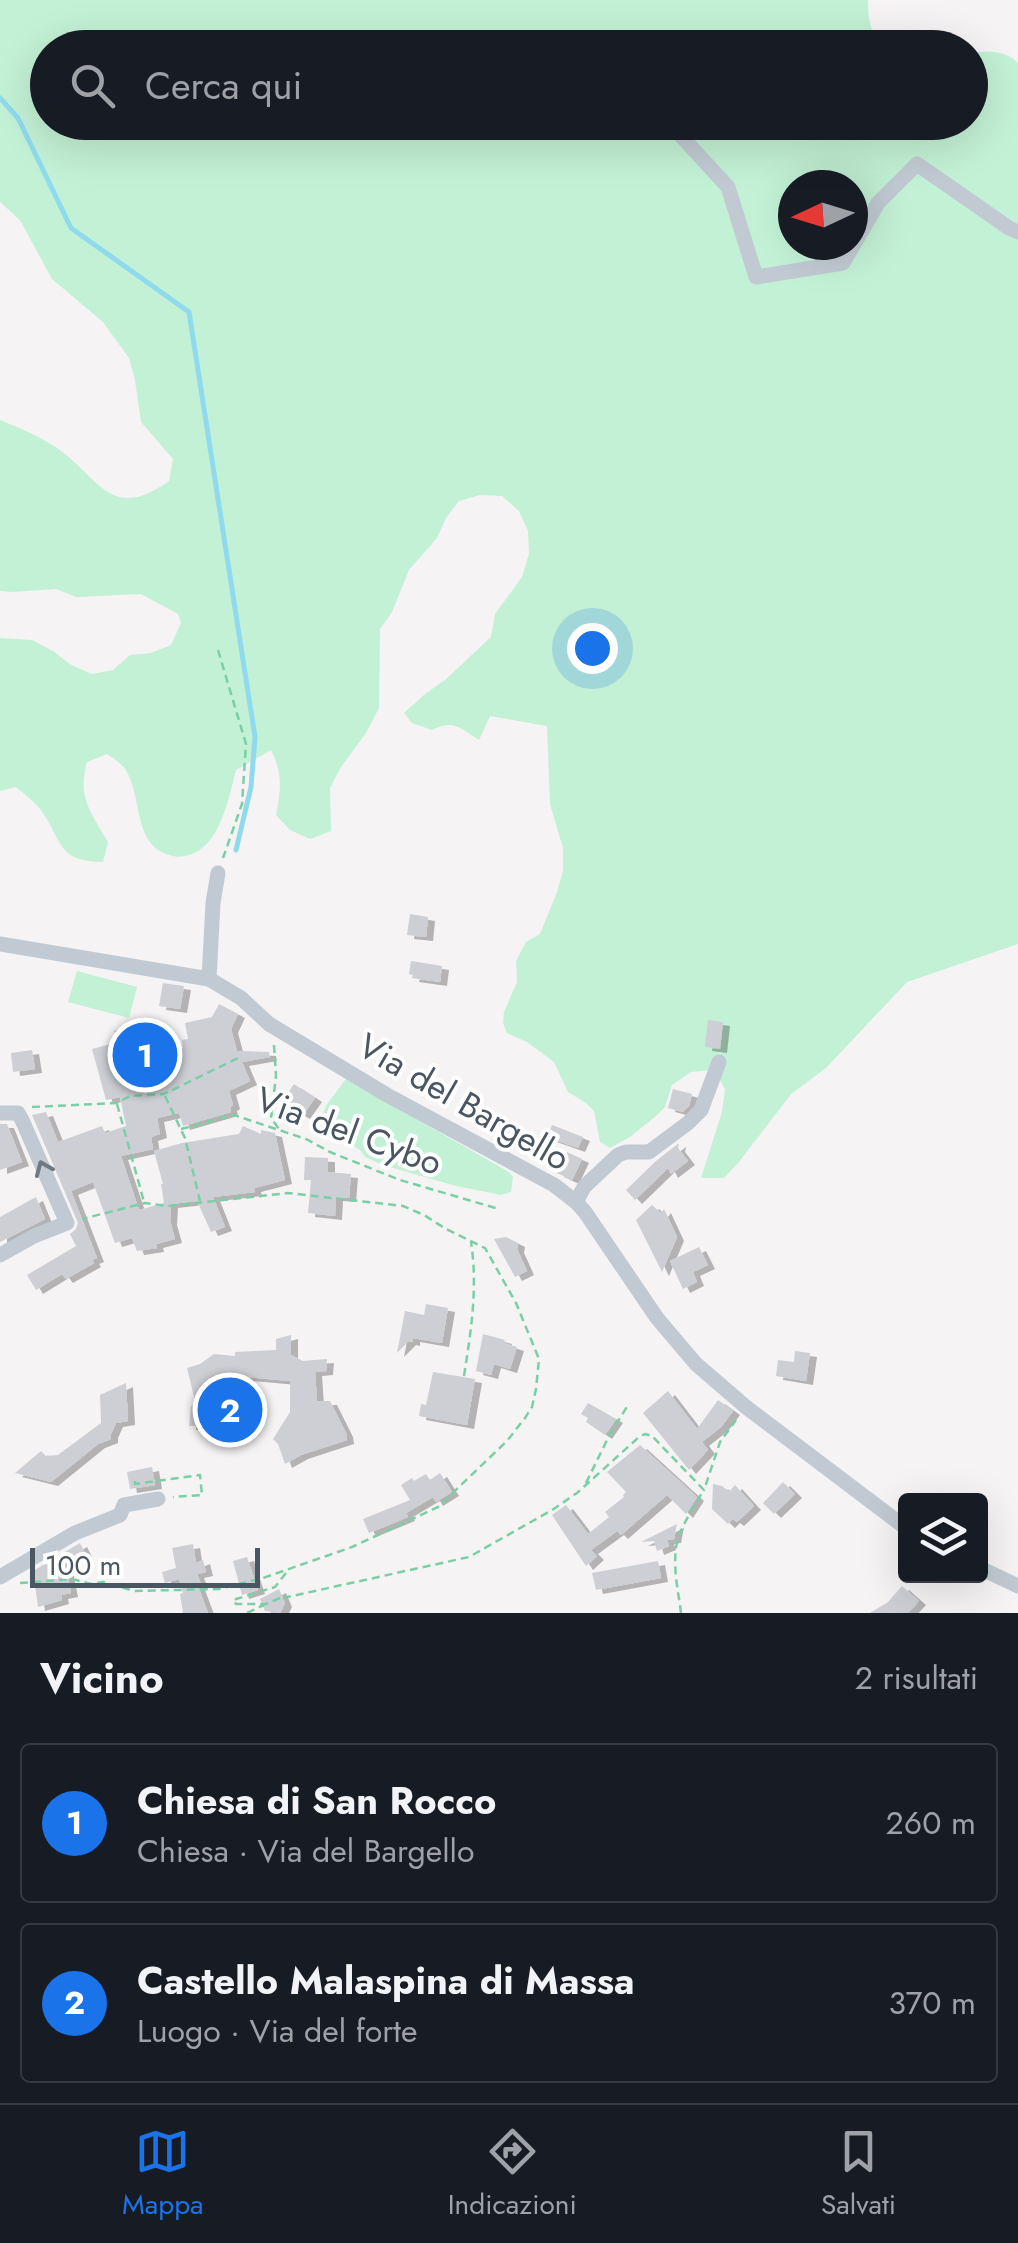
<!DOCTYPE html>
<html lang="it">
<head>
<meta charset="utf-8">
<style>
  :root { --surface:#171b24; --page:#20242c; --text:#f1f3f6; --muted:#9ea1a6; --line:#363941; --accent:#1a73e8 }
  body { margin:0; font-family:Jost,sans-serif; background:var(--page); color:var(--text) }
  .controls { position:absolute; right:30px; bottom:30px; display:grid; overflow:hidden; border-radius:10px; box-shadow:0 10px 40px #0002 }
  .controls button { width:90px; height:90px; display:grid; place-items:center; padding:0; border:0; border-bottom:2px solid var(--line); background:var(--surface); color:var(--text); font:50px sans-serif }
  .compass { position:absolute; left:778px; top:170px; width:90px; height:90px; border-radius:50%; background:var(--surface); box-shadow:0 10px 40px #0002; rotate:266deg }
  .scale { position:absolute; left:30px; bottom:25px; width:230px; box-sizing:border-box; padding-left:10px; border:5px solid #4a5661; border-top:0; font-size:28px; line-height:35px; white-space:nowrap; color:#4a5661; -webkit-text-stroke:8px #fff; paint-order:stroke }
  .you { position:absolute; left:592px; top:648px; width:35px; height:35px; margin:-25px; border:8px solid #fff; border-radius:50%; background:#1a73e8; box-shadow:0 0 0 15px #1a73e833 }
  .badge { display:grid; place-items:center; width:65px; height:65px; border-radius:50%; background:var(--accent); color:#fff; font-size:32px; font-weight:700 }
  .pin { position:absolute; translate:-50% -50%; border:5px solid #fff; box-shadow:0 2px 10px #0006 }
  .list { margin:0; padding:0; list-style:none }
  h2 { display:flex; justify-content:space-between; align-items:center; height:130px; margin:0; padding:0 40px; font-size:42px }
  h2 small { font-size:32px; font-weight:400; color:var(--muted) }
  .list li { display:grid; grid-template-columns:65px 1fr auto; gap:30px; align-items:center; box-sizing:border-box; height:160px; margin:0 20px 20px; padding:0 20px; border:2px solid var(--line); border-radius:10px }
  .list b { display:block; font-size:38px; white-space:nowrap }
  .list p { margin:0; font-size:32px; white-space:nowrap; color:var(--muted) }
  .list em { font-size:32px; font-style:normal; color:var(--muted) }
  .icon { flex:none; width:55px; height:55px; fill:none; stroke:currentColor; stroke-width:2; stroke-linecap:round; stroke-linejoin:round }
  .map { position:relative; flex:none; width:1018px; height:1613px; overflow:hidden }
  .search { position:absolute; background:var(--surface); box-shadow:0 10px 40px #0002; left:30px; right:30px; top:30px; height:110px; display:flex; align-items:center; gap:25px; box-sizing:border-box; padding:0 35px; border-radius:55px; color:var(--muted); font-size:38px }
  .sheet { height:490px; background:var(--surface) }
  nav { display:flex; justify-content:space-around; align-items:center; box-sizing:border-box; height:140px; border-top:2px solid var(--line); background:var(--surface); font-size:28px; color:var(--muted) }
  nav a { display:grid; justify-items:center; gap:5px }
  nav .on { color:var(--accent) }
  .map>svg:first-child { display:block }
  .green { fill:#c3f1d5; fill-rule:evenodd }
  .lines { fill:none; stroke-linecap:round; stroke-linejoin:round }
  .stream { stroke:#90daee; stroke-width:5 }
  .building { fill:#cdcfd5; filter:url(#shadow) }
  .path { stroke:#7ad0a6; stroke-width:2.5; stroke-dasharray:8 5; stroke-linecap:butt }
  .minor { stroke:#c1cad2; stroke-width:15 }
  .oneway { stroke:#6e7983 }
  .labels { text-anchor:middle; stroke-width:8; stroke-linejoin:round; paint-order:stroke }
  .street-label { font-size:35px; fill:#4a5661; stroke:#fff }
</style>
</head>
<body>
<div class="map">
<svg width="1018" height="1613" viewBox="0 0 1018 1613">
  <defs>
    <filter id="shadow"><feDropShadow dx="7" dy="4" stdDeviation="0" flood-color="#0004"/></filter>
  </defs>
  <rect width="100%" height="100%" fill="#f5f3f3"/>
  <g class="green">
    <path d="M0 0H868C868 23 870 37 892 47L48 48V122H970L971 53C987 51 1006 50 1018 63V944L907 982 826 1068 791 1094 739 1162 724 1178H701L722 1112 725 1089 714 1070 691 1072 672 1085 665 1107 656 1116 630 1137 610 1148 600 1142 594 1111 586 1103 568 1092 554 1062 527 1042 507 1033 503 1023 504 1012 517 982 516 961 526 942 540 934 557 892 563 871V848L550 804 547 726 490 716 479 740C460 728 454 719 432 730L412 723 404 713 425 694 445 680 491 637 495 614 522 577 529 554 528 531 519 511 502 496 480 495 459 501 446 518 437 538 409 570 392 612 380 629 379 708 366 733 341 767 330 788 331 831 310 839 290 830 276 815C281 788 283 775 271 750L236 770C229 797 221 841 194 853 181 858 176 858 164 853 133 840 142 793 125 769 121 763 113 758 107 754L87 762C77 798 91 812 108 842L103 862C55 861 64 841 40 809 34 801 24 794 16 787L0 791V638L32 640 53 651 71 665 92 674 113 670 130 655 151 653 171 645 181 623 178 614 141 594 76 597 56 589 13 592 0 591V420C19 428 40 436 57 448 100 478 110 523 169 481L173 459 141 422 135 380 129 358 103 322 52 279 20 220 0 202ZM793 185H853V245H793Z"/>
    <path d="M77 971 137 987 129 1018 68 1002Z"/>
    <path d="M346 1079 509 1172 513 1177 511 1192 501 1195 456 1186 383 1165 365 1157 360 1150 324 1127 321 1118 327 1104Z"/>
  </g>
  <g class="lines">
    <path class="stream" d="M0 98 18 118 71 228 189 312 255 737 251 787 236 850"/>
  </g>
  <g class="building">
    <path d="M410 914 428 917 426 937 407 935Z"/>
    <path d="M411 961 442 966 440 982 412 978 413 975 409 974Z"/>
    <path d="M163 983 184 986 180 1009 159 1006Z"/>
    <path d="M219 1004 238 1014 231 1029 237 1051 269 1052 270 1057 242 1062 250 1081 229 1091 233 1105 230 1107 231 1112 183 1126 179 1113 157 1118 160 1134 151 1137 153 1149 121 1156 139 1210 164 1203 161 1184H163L154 1151 182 1143 239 1134 243 1126 261 1134V1130L275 1133 285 1180 254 1188 255 1192 213 1197 225 1227 211 1232 197 1201 171 1204 170 1221 175 1239 156 1244 157 1248 137 1251 132 1238 115 1243 93 1182 71 1191 97 1258 92 1260 94 1263 66 1279 62 1274 36 1290 27 1275 76 1246 70 1234 76 1229 78 1223 32 1115 46 1112 58 1142 102 1126 105 1133 126 1126 120 1097 106 1100 92 1049 118 1042 114 1031 143 1021 153 1052 183 1048 182 1040 188 1039 185 1023 212 1017Z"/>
    <path d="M708 1020 723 1022 720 1049 705 1047Z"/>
    <path d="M32 1050 35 1069 13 1072 11 1053Z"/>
    <path d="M294 1084 315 1098 303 1115 282 1102Z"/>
    <path d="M673 1089 692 1094 689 1106 683 1112 668 1108Z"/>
    <path d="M0 1124H7L22 1162 0 1170Z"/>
    <path d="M552 1125 583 1137 578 1148 547 1137Z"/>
    <path d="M679 1143 678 1148 688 1161 671 1174 668 1168 635 1200 626 1190 656 1161Z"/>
    <path d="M567 1152 582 1159 572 1180 557 1173Z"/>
    <path d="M305 1157 328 1158V1172L351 1174 349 1198 336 1197 335 1216 308 1213 311 1180H304Z"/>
    <path d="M36 1197 45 1219 0 1242V1217Z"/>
    <path d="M652 1205 661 1213 664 1209 677 1237 662 1272 636 1220Z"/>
    <path d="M506 1237 518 1243 517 1249 527 1271 515 1277 494 1239Z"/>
    <path d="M699 1247 708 1265 693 1272 697 1282 683 1289 670 1261Z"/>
    <path d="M426 1304 448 1308 442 1343 413 1338V1342L409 1341 397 1353 405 1311 424 1315Z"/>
    <path d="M483 1334 505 1340 504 1343 517 1347 510 1369 494 1364 491 1375 476 1371Z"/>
    <path d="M291 1335V1355L303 1361 327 1359 326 1371 315 1372 317 1401H330L346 1433 347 1440 301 1455 285 1464 278 1444 273 1439 290 1412V1381L245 1377 233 1384 242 1408 207 1426H189L191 1406 196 1405 187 1368 200 1364 214 1354 235 1356V1352L276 1350V1339Z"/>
    <path d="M795 1351 810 1353 806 1381 776 1376 778 1360 794 1362Z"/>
    <path d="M433 1372 475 1379 467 1425 419 1416 421 1404 426 1405Z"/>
    <path d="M126 1383 128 1421 116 1423 111 1434V1439L98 1444 51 1482 15 1473 41 1451 46 1456 58 1455 101 1423 100 1395Z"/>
    <path d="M668 1391 697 1429 718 1400 733 1411 721 1427 702 1442 708 1450 689 1470 643 1413Z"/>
    <path d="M588 1403 616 1419 605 1435 586 1422 588 1418 581 1414Z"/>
    <path d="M640 1445 697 1497 686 1514 667 1495 621 1535 617 1531 591 1550 597 1556 586 1566 552 1515 566 1505 588 1534 609 1517 605 1512 624 1497 623 1495 626 1492 607 1472Z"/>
    <path d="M152 1467 155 1485 130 1489 127 1472Z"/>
    <path d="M440 1473 452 1492 436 1502 433 1497 406 1513 408 1517 369 1533 363 1519 410 1500 401 1485 412 1478 414 1481 426 1474 430 1480Z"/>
    <path d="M783 1482 795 1494 774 1514 763 1503Z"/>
    <path d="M713 1484 722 1486 729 1492 735 1485 754 1506 737 1522 733 1519 728 1524 712 1509Z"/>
    <path d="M677 1524 674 1539 667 1540 669 1546 657 1551 654 1541 641 1542Z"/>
    <path d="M80 1543 85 1553 65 1563 71 1593 61 1595 62 1600 38 1607 33 1571Z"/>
    <path d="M193 1544 196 1563 203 1560 206 1572 197 1574 201 1584 198 1586 208 1613H183L180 1594 183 1593 179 1579 165 1583 162 1572 176 1568 172 1548Z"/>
    <path d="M247 1557 258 1590 242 1595 233 1561Z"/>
    <path d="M658 1561 661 1578 596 1590 592 1573Z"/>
    <path d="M902 1586 919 1601 908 1613H870L888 1602Z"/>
    <path d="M279 1589 285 1603 280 1613 265 1611 260 1599Z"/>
  </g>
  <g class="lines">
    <g class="path">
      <path d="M218 650 246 744 242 804 223 858"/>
      <path d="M274 1045 276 1076 271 1118 279 1129"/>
      <path d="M165 1096 185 1138 200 1201"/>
      <path d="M117 1104 144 1202"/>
      <path d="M32 1107 117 1103 130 1096 164 1094 240 1057"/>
      <path d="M181 1129 234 1115 306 1139 330 1152 400 1180 499 1209"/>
      <path d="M464 1376C471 1331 478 1288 471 1242"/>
      <path d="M135 1481V1484L200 1475 202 1495 173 1497"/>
      <path d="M586 1483 610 1434 628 1405"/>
      <path d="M20 1583 72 1579 91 1584 103 1582 134 1591 219 1589 263 1578 352 1547 438 1507 507 1441 525 1418 532 1407 536 1389 539 1359 516 1303 485 1248 446 1229 424 1215 403 1206 288 1193 168 1206 145 1203 82 1219"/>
      <path d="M280 1598 266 1604H236L233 1600 275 1587 289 1569"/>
      <path d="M283 1598 469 1557 552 1510 577 1493 639 1437 645 1434 652 1436 704 1490 720 1442 736 1420"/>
      <path d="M247 1613 264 1605"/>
      <path d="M681 1613C678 1588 670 1558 680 1533 686 1519 695 1505 703 1491"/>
    </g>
    <g class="minor">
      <path d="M670 124 728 187 756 277 843 263 878 203 917 164 1009 228 1018 232"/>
      <path d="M0 944 209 979 241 998 269 1024 387 1095 554 1185 576 1202 585 1212 657 1318 696 1364 746 1407 906 1528"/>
      <path d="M209 979 213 903 218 873"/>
      <path d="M0 1113H18L22 1120 67 1223 34 1236 0 1255"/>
      <path d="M576 1202 584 1187 618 1155 626 1152H649L688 1123 701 1110 719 1062"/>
      <path d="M980 1568 1018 1586"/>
      <path d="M0 1577 75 1533 120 1515 124 1505 158 1499"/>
    </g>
  </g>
  <defs><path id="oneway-chevron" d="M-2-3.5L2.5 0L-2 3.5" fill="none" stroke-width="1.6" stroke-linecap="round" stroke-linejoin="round" transform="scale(2.5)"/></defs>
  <use class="oneway" href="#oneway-chevron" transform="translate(43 1168) rotate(-113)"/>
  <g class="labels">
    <g class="street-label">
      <text transform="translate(464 1102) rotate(30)" y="12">Via del Bargello</text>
      <text transform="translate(349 1131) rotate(20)" y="12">Via del Cybo</text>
    </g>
  </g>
</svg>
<div class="controls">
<button><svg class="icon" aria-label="layers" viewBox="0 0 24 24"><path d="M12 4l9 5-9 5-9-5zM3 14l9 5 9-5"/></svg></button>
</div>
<svg class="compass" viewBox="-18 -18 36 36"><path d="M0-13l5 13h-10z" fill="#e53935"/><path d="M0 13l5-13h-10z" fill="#9ea1a6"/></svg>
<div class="scale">100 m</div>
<div class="you"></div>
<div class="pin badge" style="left:145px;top:1055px">1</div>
<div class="pin badge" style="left:230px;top:1410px">2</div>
<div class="search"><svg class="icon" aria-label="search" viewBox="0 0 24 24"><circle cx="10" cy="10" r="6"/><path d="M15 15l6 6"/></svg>Cerca qui</div>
</div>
<section class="sheet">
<h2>Vicino<small>2 risultati</small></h2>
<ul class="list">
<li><span class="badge">1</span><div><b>Chiesa di San Rocco</b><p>Chiesa · Via del Bargello</p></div><em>260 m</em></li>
<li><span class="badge">2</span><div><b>Castello Malaspina di Massa</b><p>Luogo · Via del forte</p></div><em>370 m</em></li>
</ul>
</section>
<nav>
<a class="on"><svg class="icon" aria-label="map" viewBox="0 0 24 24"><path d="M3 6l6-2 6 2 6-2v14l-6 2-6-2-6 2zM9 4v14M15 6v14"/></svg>Mappa</a>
<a><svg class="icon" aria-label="directions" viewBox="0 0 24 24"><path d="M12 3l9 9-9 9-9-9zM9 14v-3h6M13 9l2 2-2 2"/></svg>Indicazioni</a>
<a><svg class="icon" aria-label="saved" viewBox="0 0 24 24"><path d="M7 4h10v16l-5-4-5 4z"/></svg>Salvati</a>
</nav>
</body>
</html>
